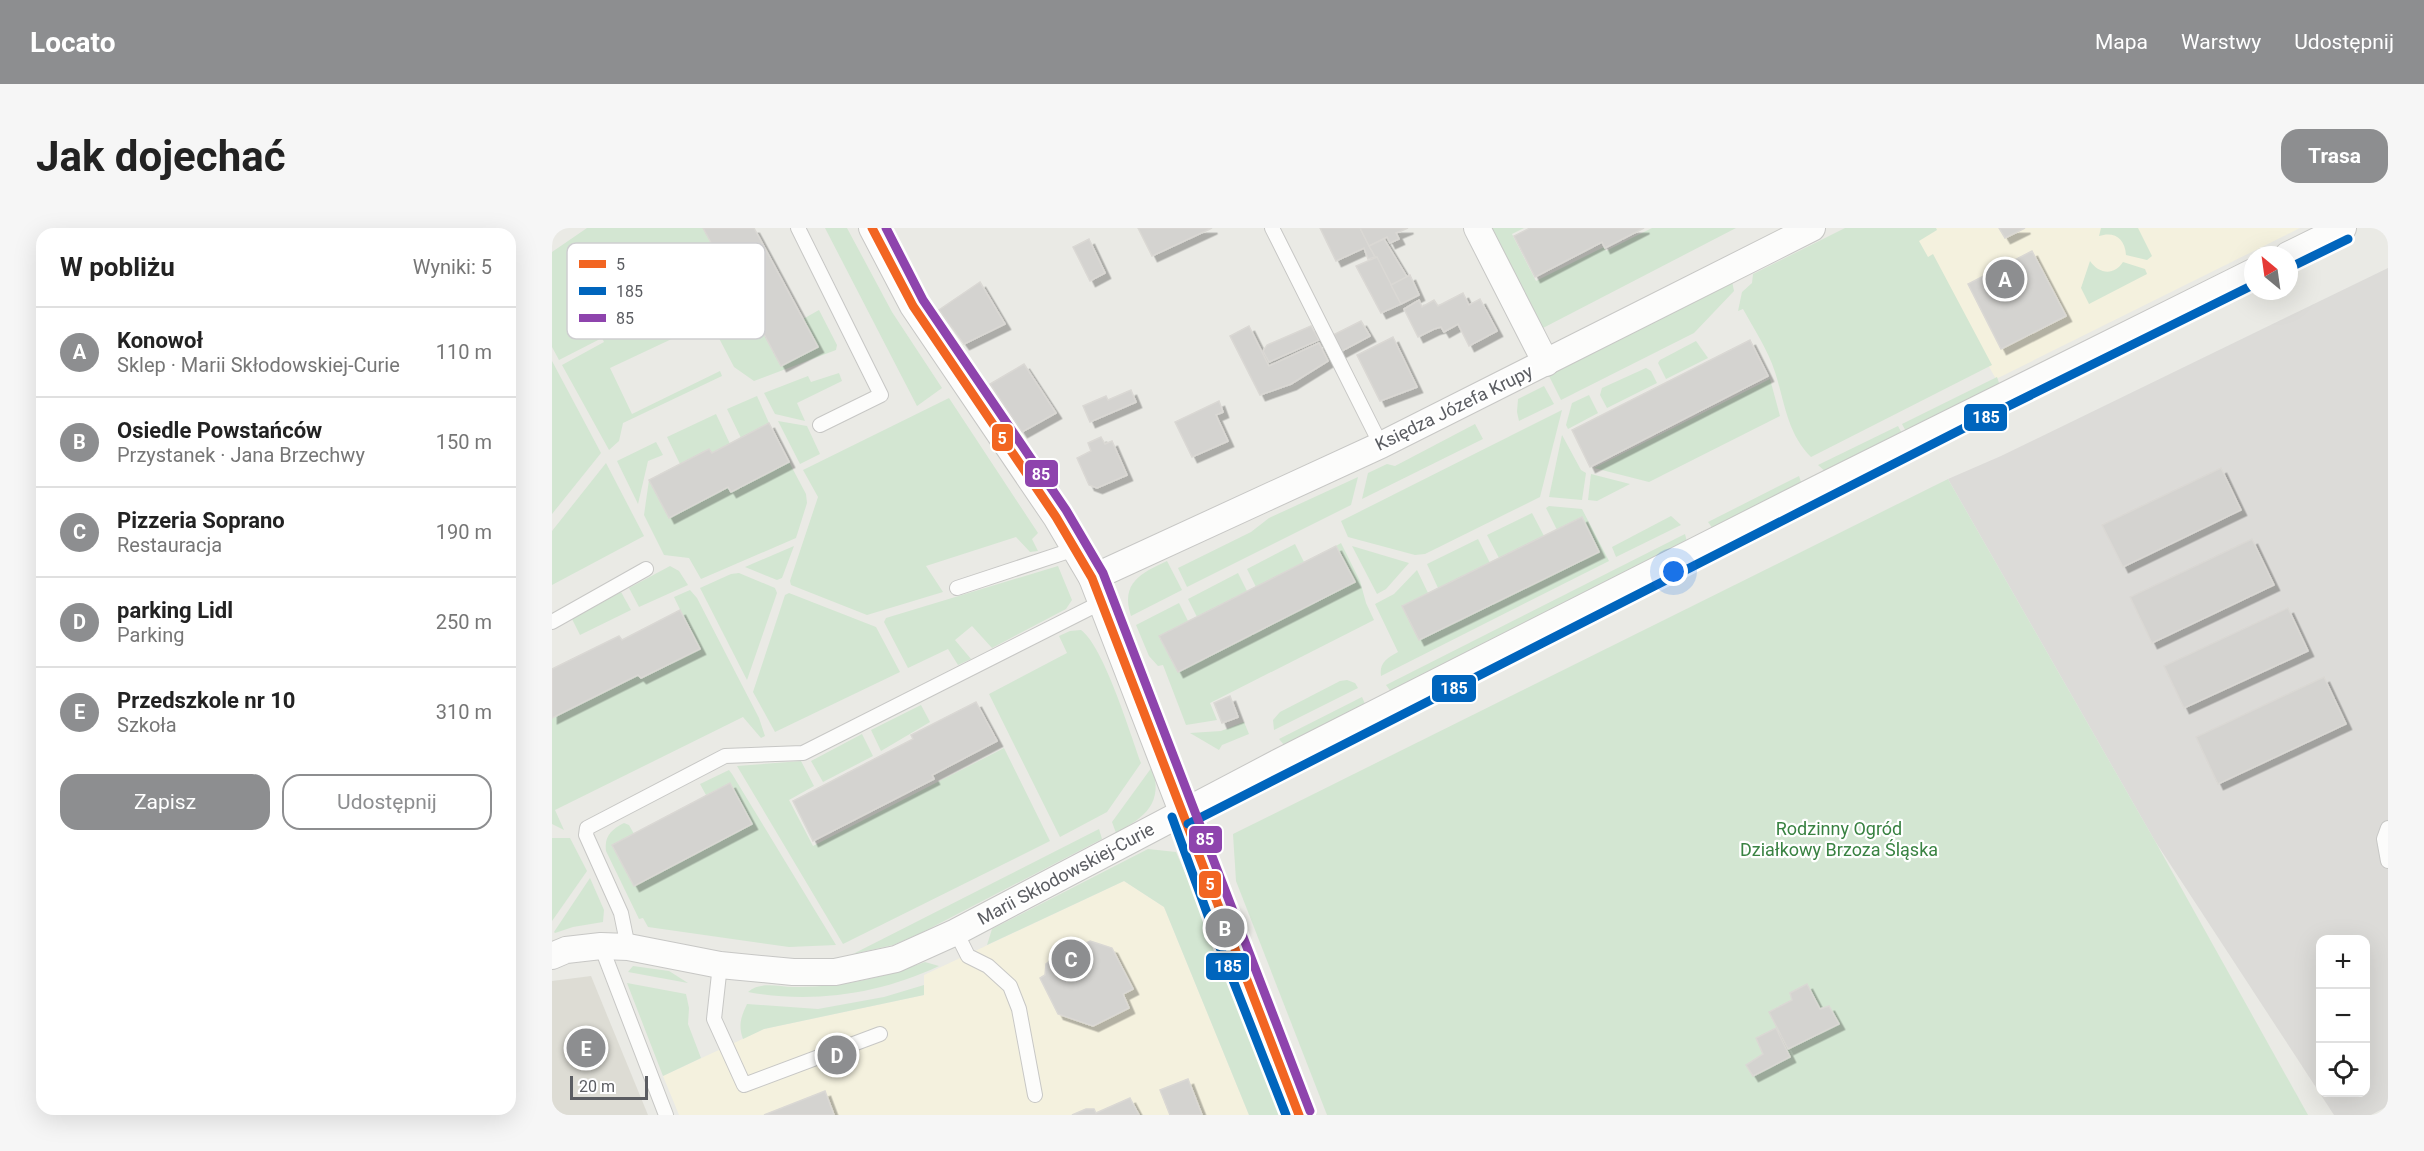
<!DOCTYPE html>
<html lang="pl">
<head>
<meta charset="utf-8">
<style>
  :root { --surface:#fff; --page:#f6f6f6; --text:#222; --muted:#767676; --line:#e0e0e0; --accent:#8d8e90 }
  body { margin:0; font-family:Roboto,sans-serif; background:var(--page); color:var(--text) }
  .controls { position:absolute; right:18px; bottom:18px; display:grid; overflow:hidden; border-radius:12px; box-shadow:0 6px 24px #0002 }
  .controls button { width:54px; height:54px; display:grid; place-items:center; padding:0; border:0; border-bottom:2px solid var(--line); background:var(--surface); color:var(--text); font:30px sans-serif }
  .compass { position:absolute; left:1692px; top:18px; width:54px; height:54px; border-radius:50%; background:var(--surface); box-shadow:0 6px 24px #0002; rotate:331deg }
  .scale { position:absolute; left:18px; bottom:15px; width:78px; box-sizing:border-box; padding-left:6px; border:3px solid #5b5d62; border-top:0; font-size:16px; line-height:21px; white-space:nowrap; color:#5b5d62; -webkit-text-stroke:4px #fff; paint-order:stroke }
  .you { position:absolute; left:1122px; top:344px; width:21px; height:21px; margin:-15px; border:4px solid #fff; border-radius:50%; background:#1a73e8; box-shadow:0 0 0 9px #1a73e833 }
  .badge { display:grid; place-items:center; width:39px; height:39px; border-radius:50%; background:var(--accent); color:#fff; font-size:20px; font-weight:700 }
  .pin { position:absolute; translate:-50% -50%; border:3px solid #fff; box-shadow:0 2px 6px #0006 }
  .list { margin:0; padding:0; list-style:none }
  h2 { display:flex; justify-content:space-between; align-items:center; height:78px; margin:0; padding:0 24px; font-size:26px }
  h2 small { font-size:20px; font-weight:400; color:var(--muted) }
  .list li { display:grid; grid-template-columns:39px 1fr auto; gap:18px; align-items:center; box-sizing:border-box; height:90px; padding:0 24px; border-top:2px solid var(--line) }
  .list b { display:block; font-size:22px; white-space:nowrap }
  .list p { margin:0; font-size:20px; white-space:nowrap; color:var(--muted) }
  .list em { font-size:20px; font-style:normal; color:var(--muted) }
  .actions { display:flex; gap:12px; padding:18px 24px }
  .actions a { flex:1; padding:14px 0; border:2px solid var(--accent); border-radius:18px; text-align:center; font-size:21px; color:var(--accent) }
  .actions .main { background:var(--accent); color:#fff }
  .icon { flex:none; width:33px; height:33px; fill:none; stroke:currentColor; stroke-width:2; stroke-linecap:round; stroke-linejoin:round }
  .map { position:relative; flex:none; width:1836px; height:887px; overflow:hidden; border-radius:18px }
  header { display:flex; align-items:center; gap:36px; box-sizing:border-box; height:84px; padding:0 30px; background:var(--accent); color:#fff }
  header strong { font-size:28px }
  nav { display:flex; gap:33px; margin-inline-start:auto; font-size:21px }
  .intro { display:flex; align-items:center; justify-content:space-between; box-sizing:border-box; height:144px; padding:0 36px }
  h1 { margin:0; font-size:42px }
  .button { padding:15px 27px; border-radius:18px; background:var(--accent); color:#fff; font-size:21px; font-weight:700 }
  main { display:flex; gap:36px; padding:0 36px }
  aside { flex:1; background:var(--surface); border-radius:18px; box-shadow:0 6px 24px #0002 }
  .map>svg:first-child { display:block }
  .commercial { fill:#f4f1de }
  .industrial { fill:#dcdbd8; fill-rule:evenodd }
  .education { fill:#dddcd4 }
  .green { fill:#d3e6d2 }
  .building { fill:#d4d3d0; stroke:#dad8d4; stroke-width:1.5; filter:url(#shadow) }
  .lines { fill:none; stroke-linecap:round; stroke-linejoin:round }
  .lane-casing { stroke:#c7c7c5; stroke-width:16 }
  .street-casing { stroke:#c7c7c5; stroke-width:28 }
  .lane { stroke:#fcfcfb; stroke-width:14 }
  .street { stroke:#fcfcfb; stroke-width:26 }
  .bus-1-casing { stroke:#fff; stroke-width:14 }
  .bus-2-casing { stroke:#fff; stroke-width:14 }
  .bus-3-casing { stroke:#fff; stroke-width:14 }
  .bus-1 { stroke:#f26522; stroke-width:9 }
  .bus-2 { stroke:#0065bd; stroke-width:9 }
  .bus-3 { stroke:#8e44ad; stroke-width:9 }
  .labels { text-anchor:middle; stroke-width:4.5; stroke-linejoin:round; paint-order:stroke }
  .street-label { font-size:18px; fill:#5b5d62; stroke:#fff }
  .park-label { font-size:18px; fill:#398242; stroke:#fff }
  .key { fill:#fff; stroke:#ceced0; stroke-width:1.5 }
  .key-label { font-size:16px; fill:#5b5d62 }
  .line-badge { stroke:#fff; stroke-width:2 }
  .badge-label { font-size:16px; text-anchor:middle; font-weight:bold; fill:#fff }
</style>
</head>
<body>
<header>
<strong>Locato</strong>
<nav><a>Mapa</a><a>Warstwy</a><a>Udostępnij</a></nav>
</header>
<div class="intro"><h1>Jak dojechać</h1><a class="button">Trasa</a></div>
<main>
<aside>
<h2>W pobliżu<small>Wyniki: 5</small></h2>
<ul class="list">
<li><span class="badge">A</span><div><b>Konowoł</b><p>Sklep · Marii Skłodowskiej-Curie</p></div><em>110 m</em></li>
<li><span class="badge">B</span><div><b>Osiedle Powstańców</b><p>Przystanek · Jana Brzechwy</p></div><em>150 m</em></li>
<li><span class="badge">C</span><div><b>Pizzeria Soprano</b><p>Restauracja</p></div><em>190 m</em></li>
<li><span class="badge">D</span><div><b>parking Lidl</b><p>Parking</p></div><em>250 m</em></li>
<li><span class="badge">E</span><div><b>Przedszkole nr 10</b><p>Szkoła</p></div><em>310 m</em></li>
</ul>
<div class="actions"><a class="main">Zapisz</a><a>Udostępnij</a></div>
</aside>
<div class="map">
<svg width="1836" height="887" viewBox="0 0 1836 887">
  <defs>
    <filter id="shadow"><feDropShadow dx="5.5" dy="5.5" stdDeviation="0" flood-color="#0004"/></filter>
  </defs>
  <rect width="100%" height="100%" fill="#eaeae5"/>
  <g class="commercial">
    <path d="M1358 0H1748L1444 151Z"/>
    <path d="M572 653 612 679 697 887H127L111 848 212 801 372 767V747Z"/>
  </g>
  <path class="industrial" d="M1836 40V878L1819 887H1782L1603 613 1396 251 1449 228ZM1768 712H1814V864H1768Z"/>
  <path class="education" d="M39 748 96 887H0V753Z"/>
  <g class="green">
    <path d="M35 0H151L163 21 166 20 229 138 265 119 251 91 267 82 285 117 284 122 202 153 182 139 158 93 58 140 80 186 168 143 170 148 71 195 67 213 57 222 10 137 52 114 50 110 7 132 0 119V24Z"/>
    <path d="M273 0H295L340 84 390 160 365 178Z"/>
    <path d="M940 0H972L960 6 984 53 1052 19 1054 23 1100 0H1184L991 100Z"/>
    <path d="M1293 0H1384L1385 2 1367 13 1376 29 1381 26 1440 137 1259 229C1235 205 1233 175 1223 144 1216 122 1202 101 1191 81L1186 83 1190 64 1200 55 1201 46Z"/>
    <path d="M1549 0H1586L1600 28 1595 32 1574 27C1573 10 1562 3 1547 8Z"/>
    <path d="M1538 33C1547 46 1562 48 1571 34L1593 41 1595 46 1537 76 1529 60Z"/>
    <path d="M1180 53 1182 63 1142 105 1009 172 996 146Z"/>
    <path d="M1144 113 1156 130 1114 151 1106 135 1108 132Z"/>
    <path d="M0 133 49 225 0 286Z"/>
    <path d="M1094 140 1099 143 1105 155 1055 180 1048 167 1050 160Z"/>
    <path d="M287 145 290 153 245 175 253 193 223 186 212 165 256 148 259 154Z"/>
    <path d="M1445 149 1448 158 1356 207 1350 196Z"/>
    <path d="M1218 151 1228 188 1097 254 1042 240Z"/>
    <path d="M992 158 1002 176 967 193 965 184 966 171Z"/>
    <path d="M1037 167 1046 185 1016 201 1014 197 1020 175Z"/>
    <path d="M205 168 217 195 189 210 175 181Z"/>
    <path d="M397 170 486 305 480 311 486 323 478 324 464 309 374 338 391 364 315 387 239 357 238 353 266 269 251 242Z"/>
    <path d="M1010 182 988 269 873 326 863 327 796 309 789 293Z"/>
    <path d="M164 186 178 216 160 225 157 221 128 236 115 209Z"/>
    <path d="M226 193 255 198 268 226 248 236Z"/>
    <path d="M923 196 931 211 810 271 816 245 835 236 843 238Z"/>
    <path d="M1346 198 1352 209 1274 244 1266 237Z"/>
    <path d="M1010 207 1029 242 1034 245 1030 272 997 269Z"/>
    <path d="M104 214 111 227 96 233 86 276 65 233Z"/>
    <path d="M237 234 254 266 255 275 244 310 149 351 137 330 112 327 92 287 97 252 117 290 176 259 179 264Z"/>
    <path d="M54 235 92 308 0 357V303Z"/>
    <path d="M1039 246 1078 256 1045 273 1036 272Z"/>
    <path d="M1247 248 1251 260 1161 301 1156 294Z"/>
    <path d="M806 249 799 277 635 359 626 340 699 304 717 290Z"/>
    <path d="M1396 251 1603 613 1756 887H775L684 653 681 606Z"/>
    <path d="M997 278 1030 281 1057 333 829 448C827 435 835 430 846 424L823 376 842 366 865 342 876 365 850 378 867 412 1047 324 1030 290 1005 302 994 280Z"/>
    <path d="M980 285 992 308 947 330 935 307Z"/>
    <path d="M1119 288 1129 297 1064 329 1060 319Z"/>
    <path d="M1133 306 1135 314 839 464 834 457Z"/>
    <path d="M926 311 938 335 886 360 875 336Z"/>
    <path d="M789 315 808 353 814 375 822 392 658 475 665 492 634 497 611 437 606 438 597 428 584 397 627 375 636 393 607 409 626 444 802 354 784 318Z"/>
    <path d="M743 316 752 334 704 359 695 341Z"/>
    <path d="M242 318 230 350 225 352 193 339Z"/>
    <path d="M800 318 857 335 834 361 825 366Z"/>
    <path d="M615 333 630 362 579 388C568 355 589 345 615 333Z"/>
    <path d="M118 338 127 343 136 357 87 379 77 360Z"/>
    <path d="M506 338 520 372 514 381 440 420 420 398 403 412 419 431 406 437 396 421 356 440 332 394 334 390Z"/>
    <path d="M187 345 223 360 225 365 195 452 148 360 179 346Z"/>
    <path d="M686 345 695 363 645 389 636 371Z"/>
    <path d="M138 362 145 370 207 490 213 508 209 510 191 489 3 582 12 602 0 596V490L86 447 89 450 147 421 122 369Z"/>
    <path d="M69 364 79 382 28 407 20 391Z"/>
    <path d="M237 365 324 399 348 444 223 504 201 464 233 367Z"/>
    <path d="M529 402C552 419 578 505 589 535L555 584 508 609 437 466 515 425 507 408 518 403Z"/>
    <path d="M795 452 803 455 806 460 722 502 721 492 728 484 788 453Z"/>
    <path d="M810 469 813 476 733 518 727 511Z"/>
    <path d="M369 477 378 494 329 523 319 502Z"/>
    <path d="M692 494 697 506 670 517 667 522 638 505 669 503Z"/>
    <path d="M310 506 321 528 271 554 259 533Z"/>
    <path d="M452 520 498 613 291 716 185 538 249 533 262 558 237 572 261 618Z"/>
    <path d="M600 539C612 575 593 589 564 605L560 594Z"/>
    <path d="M177 542 180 546 284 717 237 719 96 699 91 690 87 691 54 623C52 608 60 601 72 595L77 597 82 606 60 617 83 658 199 597 178 555 154 567 148 556Z"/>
    <path d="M547 601 550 611 369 705 341 717 301 726Z"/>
    <path d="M0 610H18L35 643 0 693Z"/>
    <path d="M596 621 624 624 678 749 728 887H697L612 679 572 653 435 717 440 701Z"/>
    <path d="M38 650 52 682 51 694 21 699 3 705 2 704Z"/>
    <path d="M373 734 387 738C328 766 260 776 196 764 209 753 226 759 241 759 286 760 330 750 373 734Z"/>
    <path d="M81 738 117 743 136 755 76 744Z"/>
    <path d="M75 755 134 766 137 780 136 796 149 830 111 848Z"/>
    <path d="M372 757V767L212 801 191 811C186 797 189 789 195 776L266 781 332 769Z"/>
  </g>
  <g class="building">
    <path d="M151 0H202L266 119 229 138 166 20 163 22Z"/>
    <path d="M586 0H660L600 28Z"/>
    <path d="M768 0H808L823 29 816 31 812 20 784 33Z"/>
    <path d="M808 0H856L844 5 847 11 838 15 835 9 817 18Z"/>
    <path d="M978 0H1092L1053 20 1050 14 983 49 962 8Z"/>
    <path d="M1447 0H1473L1453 10Z"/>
    <path d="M537 11 553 45 538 53 521 19Z"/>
    <path d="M832 11 855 49 839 57 817 18Z"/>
    <path d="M1480 23 1514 88 1449 121 1416 56Z"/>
    <path d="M825 29 849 76 829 85 804 38Z"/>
    <path d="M858 47 867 67 849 76 839 57Z"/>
    <path d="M428 54 453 96 412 116 387 82Z"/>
    <path d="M911 65 917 77 928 71 945 103 917 118 906 96 892 104 889 99 882 101 866 109 852 81 867 72 870 79 882 72 886 78Z"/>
    <path d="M809 93 818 108 788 124 779 108Z"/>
    <path d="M697 98 717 138 767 115 776 133 739 156 708 167 678 108Z"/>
    <path d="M759 98 767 112 717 134 711 123 715 117Z"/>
    <path d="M841 109 865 159 828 173 805 127Z"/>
    <path d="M1198 112 1216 148 1038 239 1020 202Z"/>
    <path d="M472 136 504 185 470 204 438 156Z"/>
    <path d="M579 162 584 174 538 194 531 178 554 168 556 172Z"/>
    <path d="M667 173 671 184 664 187 676 213 640 229 623 194Z"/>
    <path d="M217 195 237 234 179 264 176 259 117 290 97 252 157 221 160 225Z"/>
    <path d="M549 209 553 216 560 213 575 247 545 260 537 257 525 230 539 223 536 215Z"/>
    <path d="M1669 240 1689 282 1571 339 1550 297Z"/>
    <path d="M1030 289 1047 324 867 412 850 378Z"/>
    <path d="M1700 311 1722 357 1600 415 1578 369Z"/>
    <path d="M784 318 803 354 626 444 607 408Z"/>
    <path d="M1736 380 1756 423 1632 480 1612 438Z"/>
    <path d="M128 382 148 421 89 450 86 447 0 490V441L67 408 70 412Z"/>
    <path d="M1772 449 1794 496 1666 556 1644 509Z"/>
    <path d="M678 468 686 489 670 495 662 475Z"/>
    <path d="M424 474 445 513 380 547 382 551 261 613 241 573 361 511 359 507Z"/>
    <path d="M178 555 200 596 82 658 60 617Z"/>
    <path d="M538 713 560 720 581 761 571 766 577 780 541 798 506 786 488 750 493 747 494 736 498 733Z"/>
    <path d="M1255 756 1268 781 1277 778 1287 796 1236 821 1217 784 1240 772 1238 765Z"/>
    <path d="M1224 800 1238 829 1201 848 1194 837 1211 826 1204 810Z"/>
    <path d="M636 851 650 887H618L608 862Z"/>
    <path d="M273 863 282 887H212Z"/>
    <path d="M578 870 587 887H520L534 881H542L544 885Z"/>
  </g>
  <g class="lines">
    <defs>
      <g id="lane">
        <path d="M246 0 329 167 268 197"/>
        <path d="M720 0 829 217"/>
        <path d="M405 360 523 321"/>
        <path d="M0 394 94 341"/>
        <path d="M1836 600 1832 611 1836 633"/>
        <path d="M404 704 416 728 436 738 458 758 467 781 483 867"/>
        <path d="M49 718 114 887"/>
        <path d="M76 719 69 685 34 607 35 600 173 528 251 525 550 374"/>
        <path d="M168 737 162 791 192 857 328 806"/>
      </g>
      <g id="street">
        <path d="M320 0 361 78 504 289 540 350 747 887"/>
        <path d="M925 0 994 135"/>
        <path d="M1736 27 1791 0"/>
        <path d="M540 350 829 217 1260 0"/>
        <path d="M0 728 14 722 49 718 76 719 168 737 241 744H283L344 731 404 704 727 534 1269 259 1701 44"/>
      </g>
    </defs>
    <use href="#lane" class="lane-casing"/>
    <use href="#street" class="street-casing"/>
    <use href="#lane" class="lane"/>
    <use href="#street" class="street"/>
    <defs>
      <path id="bus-1" d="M320 0 361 78 504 289 540 350 747 887"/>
      <g id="bus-2">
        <path d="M1741 38 1796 11"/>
        <path d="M620 589 662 704 734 887"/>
        <path d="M636 596 1414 199 1701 57"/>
      </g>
      <path id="bus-3" d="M334 0 371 72 514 282 551 345 758 883"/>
    </defs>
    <use href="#bus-1" class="bus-1-casing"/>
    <use href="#bus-2" class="bus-2-casing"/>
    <use href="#bus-3" class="bus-3-casing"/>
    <use href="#bus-1" class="bus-1"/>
    <use href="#bus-2" class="bus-2"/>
    <use href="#bus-3" class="bus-3"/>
  </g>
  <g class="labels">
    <g class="street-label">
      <text transform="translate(902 180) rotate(-26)" y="6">Księdza Józefa Krupy</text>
      <text transform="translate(514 646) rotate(-28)" y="6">Marii Skłodowskiej-Curie</text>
    </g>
    <g class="park-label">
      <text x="1287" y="607">Rodzinny Ogród<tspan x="1287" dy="21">Działkowy Brzoza Śląska</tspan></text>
    </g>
  </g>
  <rect x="15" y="15" width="198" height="96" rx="9" class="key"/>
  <rect x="27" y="32" width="27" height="8" fill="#f26522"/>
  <rect x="27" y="59" width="27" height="8" fill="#0065bd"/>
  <rect x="27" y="86" width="27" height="8" fill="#8e44ad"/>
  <g class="key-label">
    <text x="64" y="42">5</text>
    <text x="64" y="69">185</text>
    <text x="64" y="96">85</text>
  </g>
  <g class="line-badge">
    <rect x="1411" y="175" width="45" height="29" rx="6" fill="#0065bd"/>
    <rect x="439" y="195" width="23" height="29" rx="6" fill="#f26522"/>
    <rect x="472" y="231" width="35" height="29" rx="6" fill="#8e44ad"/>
    <rect x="879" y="446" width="46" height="29" rx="6" fill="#0065bd"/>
    <rect x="636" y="597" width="35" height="29" rx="6" fill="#8e44ad"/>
    <rect x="646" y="642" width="24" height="29" rx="6" fill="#f26522"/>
    <rect x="653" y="724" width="45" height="29" rx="6" fill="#0065bd"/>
  </g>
  <g class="badge-label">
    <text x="1434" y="195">185</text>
    <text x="450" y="216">5</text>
    <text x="489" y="252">85</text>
    <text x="902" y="466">185</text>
    <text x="653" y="617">85</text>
    <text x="658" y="662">5</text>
    <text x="676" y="744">185</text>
  </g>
</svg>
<div class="controls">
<button>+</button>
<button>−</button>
<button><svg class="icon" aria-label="locate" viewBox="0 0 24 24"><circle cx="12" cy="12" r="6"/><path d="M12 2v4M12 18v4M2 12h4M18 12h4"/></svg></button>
</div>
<svg class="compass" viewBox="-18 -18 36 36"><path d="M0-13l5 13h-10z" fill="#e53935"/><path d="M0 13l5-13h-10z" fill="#767676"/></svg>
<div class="scale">20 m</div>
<div class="you"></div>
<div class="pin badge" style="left:1453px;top:51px">A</div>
<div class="pin badge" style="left:673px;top:700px">B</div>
<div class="pin badge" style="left:519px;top:731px">C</div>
<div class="pin badge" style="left:285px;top:827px">D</div>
<div class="pin badge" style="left:34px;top:820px">E</div>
</div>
</main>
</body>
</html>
